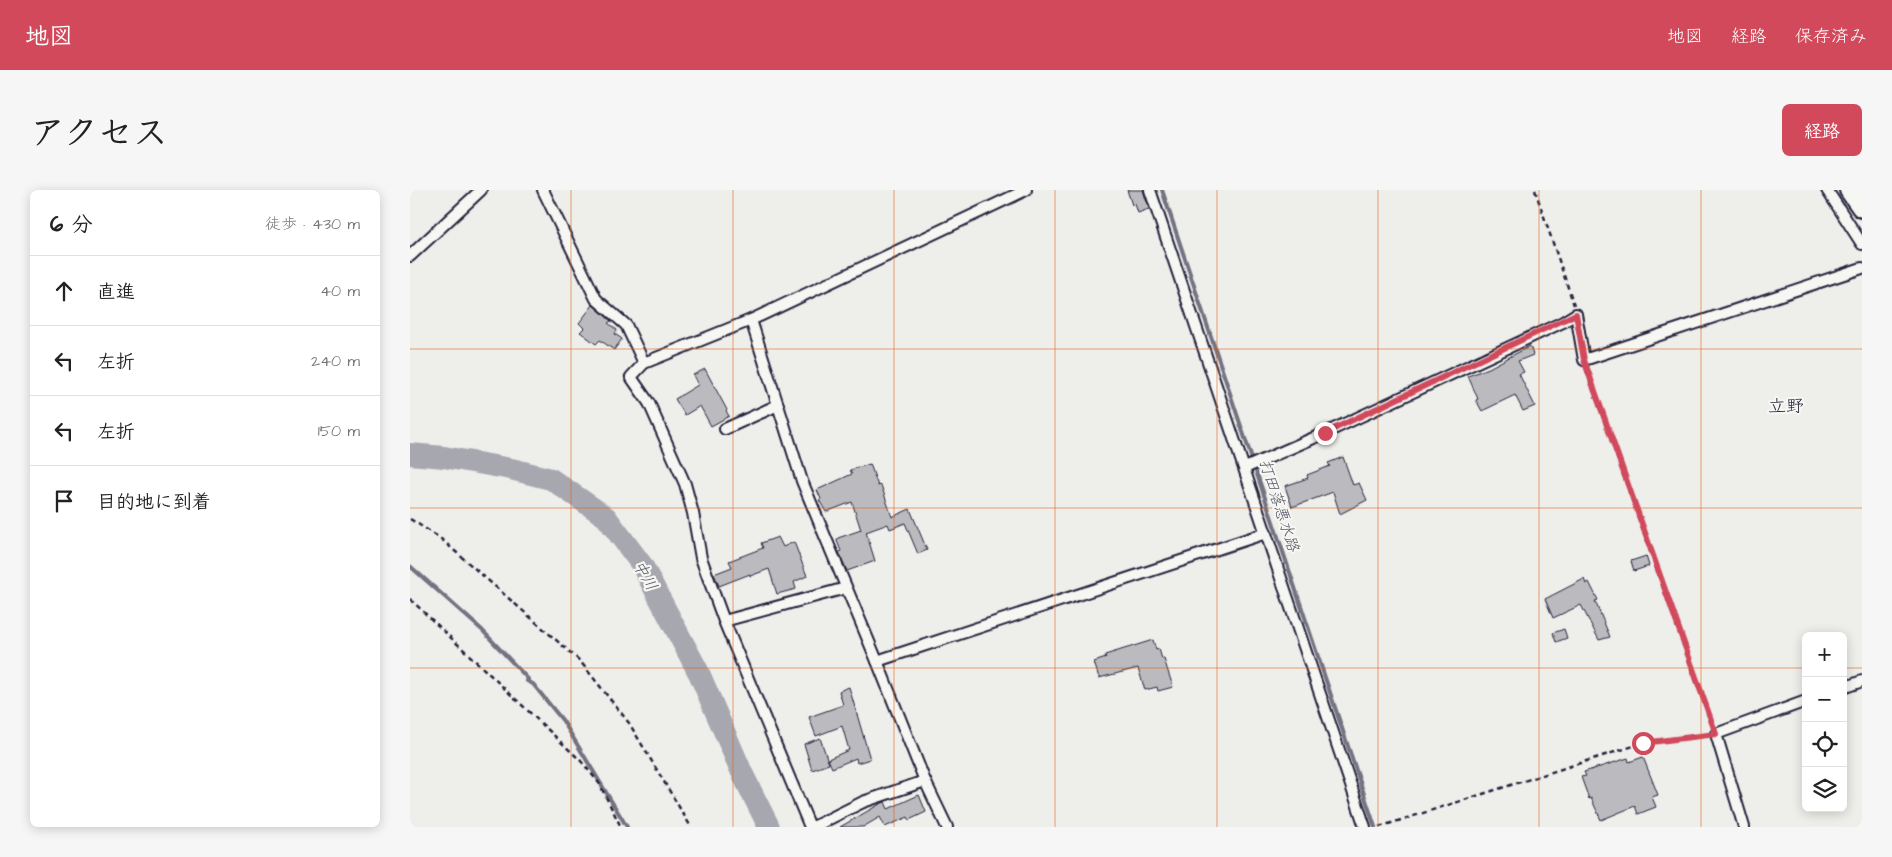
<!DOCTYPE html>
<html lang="ja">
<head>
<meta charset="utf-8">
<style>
  :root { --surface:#fff; --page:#f6f6f6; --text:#222; --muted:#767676; --line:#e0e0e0; --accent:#d1495b }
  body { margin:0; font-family:"Architects Daughter","Klee One",sans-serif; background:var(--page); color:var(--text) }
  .controls { position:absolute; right:15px; bottom:15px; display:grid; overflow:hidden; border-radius:8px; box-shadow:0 2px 12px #0003 }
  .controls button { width:45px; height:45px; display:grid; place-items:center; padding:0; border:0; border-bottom:1px solid var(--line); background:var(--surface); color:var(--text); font:25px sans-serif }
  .stop { position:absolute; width:15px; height:15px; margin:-11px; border:4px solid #d1495b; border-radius:50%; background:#fff }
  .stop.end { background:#d1495b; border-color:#fff; box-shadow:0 1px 5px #0008 }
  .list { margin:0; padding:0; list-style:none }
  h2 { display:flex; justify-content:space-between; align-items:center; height:65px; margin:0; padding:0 20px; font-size:21px }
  h2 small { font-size:16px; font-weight:400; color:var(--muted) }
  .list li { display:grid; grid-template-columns:32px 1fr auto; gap:15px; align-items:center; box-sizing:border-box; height:70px; padding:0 20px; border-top:1px solid var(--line) }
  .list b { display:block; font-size:19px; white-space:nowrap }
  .list em { font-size:16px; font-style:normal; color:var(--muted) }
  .icon { flex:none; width:28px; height:28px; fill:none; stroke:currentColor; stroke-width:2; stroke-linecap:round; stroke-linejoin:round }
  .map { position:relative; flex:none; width:1452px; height:637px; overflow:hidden; border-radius:8px }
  header { display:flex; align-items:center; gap:30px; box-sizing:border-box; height:70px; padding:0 25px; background:var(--accent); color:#fff }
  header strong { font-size:24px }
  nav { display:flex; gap:28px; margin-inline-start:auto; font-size:18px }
  .intro { display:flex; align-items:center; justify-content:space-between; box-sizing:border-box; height:120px; padding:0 30px }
  h1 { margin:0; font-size:35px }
  .button { padding:12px 22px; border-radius:8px; background:var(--accent); color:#fff; font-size:18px; font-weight:700 }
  main { display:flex; gap:30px; padding:0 30px }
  aside { flex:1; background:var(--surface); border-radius:8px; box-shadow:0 2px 12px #0003 }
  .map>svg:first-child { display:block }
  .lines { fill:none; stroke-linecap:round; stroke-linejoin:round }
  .stream { stroke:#727281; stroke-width:4 }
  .river { stroke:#a7a7af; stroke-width:22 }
  .building { fill:#bbbbbf; stroke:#22223b }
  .street-casing { stroke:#22223b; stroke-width:14 }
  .highway-casing { stroke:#22223b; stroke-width:24 }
  .path { stroke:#22223b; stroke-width:2.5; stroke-dasharray:5 4; stroke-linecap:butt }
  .street { stroke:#f6f6f2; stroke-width:10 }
  .highway { stroke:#f6f6f2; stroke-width:20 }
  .route { stroke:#d1495b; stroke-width:6 }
  .grid { fill:none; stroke:#e8590c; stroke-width:1; stroke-opacity:0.55 }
  .labels { text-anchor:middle; stroke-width:4.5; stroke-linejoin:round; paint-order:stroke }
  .water-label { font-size:16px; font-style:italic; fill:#575769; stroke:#f6f6f2 }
  .quarter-label { font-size:18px; fill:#22223b; stroke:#f6f6f2 }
</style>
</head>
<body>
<header>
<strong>地図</strong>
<nav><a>地図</a><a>経路</a><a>保存済み</a></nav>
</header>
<div class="intro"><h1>アクセス</h1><a class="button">経路</a></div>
<main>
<aside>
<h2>6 分<small>徒歩 · 430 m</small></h2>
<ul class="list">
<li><svg class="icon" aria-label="ahead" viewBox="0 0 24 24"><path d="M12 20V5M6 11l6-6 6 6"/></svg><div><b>直進</b></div><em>40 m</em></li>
<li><svg class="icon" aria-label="left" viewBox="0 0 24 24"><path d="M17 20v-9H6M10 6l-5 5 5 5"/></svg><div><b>左折</b></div><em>240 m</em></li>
<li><svg class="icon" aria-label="left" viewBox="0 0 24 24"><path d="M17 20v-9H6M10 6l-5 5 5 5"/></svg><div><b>左折</b></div><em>150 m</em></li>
<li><svg class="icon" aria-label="arrive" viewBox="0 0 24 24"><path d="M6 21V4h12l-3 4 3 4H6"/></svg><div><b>目的地に到着</b></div></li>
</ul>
</aside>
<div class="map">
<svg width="1452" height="637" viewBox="0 0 1452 637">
  <rect width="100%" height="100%" fill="#eeeeeb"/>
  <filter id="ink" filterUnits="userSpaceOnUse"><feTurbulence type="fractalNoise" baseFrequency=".02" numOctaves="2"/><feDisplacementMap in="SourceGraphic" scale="10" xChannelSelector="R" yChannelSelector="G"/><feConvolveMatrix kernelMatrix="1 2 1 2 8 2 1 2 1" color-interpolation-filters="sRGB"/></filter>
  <g filter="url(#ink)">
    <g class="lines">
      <g class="stream">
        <path d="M752 0 965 637"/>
        <path d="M0 376 72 440 118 489 117 491 123 494 153 531 217 637"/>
      </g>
      <path class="river" d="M0 264 34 267 101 279 141 289 196 327 232 375 289 483 333 585 359 637"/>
    </g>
    <g class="building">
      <path d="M717 0H733L739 19 728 23 725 14 722 15Z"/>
      <path d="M183 115 201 131 198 133 207 140 205 144 212 149 204 160 190 150 186 154 170 142 174 138 169 133Z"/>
      <path d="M1120 156 1123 165 1108 171 1114 182 1109 184 1125 216 1113 221 1105 205 1072 221 1066 210 1068 209 1058 186 1079 178Z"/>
      <path d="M295 179 317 220 316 221 319 226 301 236 290 216 275 225 265 209 288 195 283 185Z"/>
      <path d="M933 267 943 295 949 293 957 310 930 324 923 302 882 317 875 296 898 288 897 285 920 276 918 273Z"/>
      <path d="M460 274 468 296 471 295 482 327 500 319 517 360 508 364 495 333 480 339 478 334 456 342 465 371 437 381 429 362 431 361 427 351 428 348 451 340 442 312 416 322 409 310 411 309 407 300 442 284 440 280Z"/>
      <path d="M368 347 373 357 384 352 397 386 384 392 386 399 367 404 359 379 340 386V384L309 396 304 384 322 377 319 371 353 358 351 353Z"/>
      <path d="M1236 366 1239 376 1224 381 1221 371Z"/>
      <path d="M1174 389 1176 394 1179 392 1188 410 1185 411 1200 447 1189 450 1171 415 1143 428 1135 409Z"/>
      <path d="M1154 439 1157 448 1146 452 1143 443Z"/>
      <path d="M743 450 746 460 749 459 752 469H754L763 497 748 501 747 497 735 500 728 478 689 488 684 472 696 468 695 465Z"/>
      <path d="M439 497 460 569 447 573 446 568 422 578 418 569 439 560 432 536 406 546 399 527 433 515 429 501Z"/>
      <path d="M410 548 419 574 402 580 394 554Z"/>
      <path d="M1233 567 1248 605 1242 607 1246 617 1228 624 1225 616 1191 630 1181 608 1179 609 1171 587 1176 586 1174 582 1218 568 1219 572Z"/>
      <path d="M509 605 516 622 499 630 498 627 475 637 470 627 453 637H430L470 614 475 612 478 619Z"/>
    </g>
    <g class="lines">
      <defs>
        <g id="street">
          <path d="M133 0 186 109 216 135 234 173"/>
          <path d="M740 0 955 637"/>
          <path d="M1417 0 1452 54"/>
          <path d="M0 66 71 0"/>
          <path d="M341 130 392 291 467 471 515 591 537 637"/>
          <path d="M315 239 368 215"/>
          <path d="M835 278 915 243 1153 132 1166 124 1174 170 1452 78"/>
          <path d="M314 431 436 398"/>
          <path d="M467 471 856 343"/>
          <path d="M1433 498 1452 491"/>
          <path d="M400 637 314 431 291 368 283 323 275 294 239 213 221 187 234 173 341 130 616 0"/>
          <path d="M403 637 453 612 515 591"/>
          <path d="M1334 637 1306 544 1396 511"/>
        </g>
        <path id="highway" d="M1440 0 1452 17"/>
      </defs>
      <use href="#street" class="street-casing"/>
      <use href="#highway" class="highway-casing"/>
      <g class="path">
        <path d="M1125 0 1164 115"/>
        <path d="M1177 181 1302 534"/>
        <path d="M0 329 30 348 170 471 219 533 281 637"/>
        <path d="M0 409 171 571 189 593 211 637"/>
        <path d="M969 637 1233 553 1296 545"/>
      </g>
      <use href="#street" class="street"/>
      <use href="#highway" class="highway"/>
    </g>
  </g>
  <g class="lines" filter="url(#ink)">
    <path class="route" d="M915 243 1166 124 1174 170 1306 544 1233 553"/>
  </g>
  <path class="grid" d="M161 0V637M323 0V637M484 0V637M645 0V637M807 0V637M968 0V637M1129 0V637M1291 0V637M0 159H1452M0 318H1452M0 478H1396M1433 478H1452"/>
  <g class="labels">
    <g class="water-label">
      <text transform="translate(870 315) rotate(72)" y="6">打田落悪水路</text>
      <text transform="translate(236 385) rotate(60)" y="6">中川</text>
    </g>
    <g class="quarter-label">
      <text x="1376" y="222">立野</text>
    </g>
  </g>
</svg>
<div class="controls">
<button>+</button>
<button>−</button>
<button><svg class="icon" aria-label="locate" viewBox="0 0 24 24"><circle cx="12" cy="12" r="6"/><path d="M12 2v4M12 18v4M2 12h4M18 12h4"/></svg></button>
<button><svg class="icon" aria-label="layers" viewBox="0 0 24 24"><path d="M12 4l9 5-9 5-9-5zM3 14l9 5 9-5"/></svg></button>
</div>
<div class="stop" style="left:1233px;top:553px"></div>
<div class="stop end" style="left:915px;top:243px"></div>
</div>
</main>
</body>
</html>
